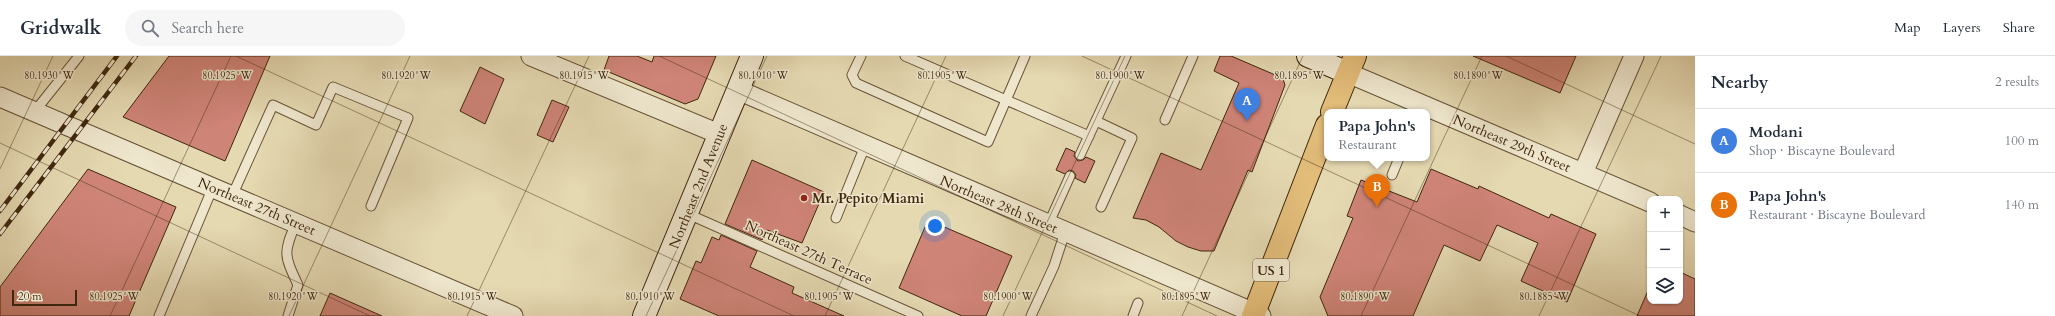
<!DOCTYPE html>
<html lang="en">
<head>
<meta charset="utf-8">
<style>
  :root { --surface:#fff; --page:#f6f6f7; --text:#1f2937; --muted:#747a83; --line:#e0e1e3; --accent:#db2777 }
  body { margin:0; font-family:Cardo,serif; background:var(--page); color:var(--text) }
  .controls { position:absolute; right:12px; bottom:12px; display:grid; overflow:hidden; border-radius:8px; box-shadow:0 1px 3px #0004 }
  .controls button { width:36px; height:36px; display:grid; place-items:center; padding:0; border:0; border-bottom:1px solid var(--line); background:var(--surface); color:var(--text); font:20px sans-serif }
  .scale { position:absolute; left:12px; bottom:10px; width:65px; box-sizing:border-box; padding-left:4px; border:2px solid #3f270d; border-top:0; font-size:11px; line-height:14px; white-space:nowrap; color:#3f270d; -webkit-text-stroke:3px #eee6cd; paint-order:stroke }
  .you { position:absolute; left:935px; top:170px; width:14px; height:14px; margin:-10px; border:3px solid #fff; border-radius:50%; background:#1a73e8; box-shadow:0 0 0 6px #1a73e833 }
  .badge { display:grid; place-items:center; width:26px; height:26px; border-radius:50%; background:var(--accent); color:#fff; font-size:13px; font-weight:700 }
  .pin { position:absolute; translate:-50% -33px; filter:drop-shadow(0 1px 2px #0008) }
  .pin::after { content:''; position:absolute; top:21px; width:14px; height:12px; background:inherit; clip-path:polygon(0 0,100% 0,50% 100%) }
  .popup { position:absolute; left:1324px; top:53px; width:106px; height:52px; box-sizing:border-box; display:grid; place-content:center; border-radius:8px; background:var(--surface); filter:drop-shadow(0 1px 3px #0005); font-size:13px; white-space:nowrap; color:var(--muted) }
  .popup b { font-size:15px; color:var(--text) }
  .popup::after { content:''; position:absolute; left:50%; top:100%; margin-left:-8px; border:8px solid transparent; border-top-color:var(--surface) }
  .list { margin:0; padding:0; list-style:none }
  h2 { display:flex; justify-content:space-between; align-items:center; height:52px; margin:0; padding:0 16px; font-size:17px }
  h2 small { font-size:13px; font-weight:400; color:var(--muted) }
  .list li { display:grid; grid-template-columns:26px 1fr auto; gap:12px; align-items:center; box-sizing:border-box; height:64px; padding:0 16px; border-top:1px solid var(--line) }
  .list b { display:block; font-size:15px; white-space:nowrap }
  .list p { margin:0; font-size:13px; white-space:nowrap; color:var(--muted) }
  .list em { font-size:13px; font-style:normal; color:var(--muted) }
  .icon { flex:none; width:22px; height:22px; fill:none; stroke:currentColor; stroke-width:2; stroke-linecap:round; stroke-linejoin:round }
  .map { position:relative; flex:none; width:1695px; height:260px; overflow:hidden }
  header { display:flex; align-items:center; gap:24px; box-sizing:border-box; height:56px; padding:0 20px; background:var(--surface); border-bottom:1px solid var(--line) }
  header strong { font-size:19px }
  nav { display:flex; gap:22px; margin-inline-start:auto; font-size:14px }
  .search { width:280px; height:36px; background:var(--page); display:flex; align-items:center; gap:10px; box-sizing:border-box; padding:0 14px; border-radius:22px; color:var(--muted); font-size:15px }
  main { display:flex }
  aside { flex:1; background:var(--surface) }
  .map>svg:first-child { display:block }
  .building { fill:#cf8478; stroke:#3f270d }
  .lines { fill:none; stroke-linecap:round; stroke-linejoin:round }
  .lane-casing { stroke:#685436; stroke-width:11 }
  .street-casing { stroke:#685436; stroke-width:21 }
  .secondary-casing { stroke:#3f270d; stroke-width:24 }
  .primary-casing { stroke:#3f270d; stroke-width:24 }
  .lane { stroke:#eee6cd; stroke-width:9 }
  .street { stroke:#eee6cd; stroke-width:19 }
  .secondary { stroke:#eee6cd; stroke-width:22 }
  .primary { stroke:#e2bc79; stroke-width:22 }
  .rail-casing { stroke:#3f270d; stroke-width:4.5 }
  .rail { stroke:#eee6cd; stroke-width:3; stroke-dasharray:9; stroke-linecap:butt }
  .ticks { fill:none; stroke:#3f270d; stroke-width:1; stroke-opacity:0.45 }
  .poi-dot { fill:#8f2418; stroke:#eee6cd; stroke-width:1.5 }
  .labels { text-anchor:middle; stroke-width:3; stroke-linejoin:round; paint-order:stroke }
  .shield { fill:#eee6cd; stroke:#746047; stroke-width:1 }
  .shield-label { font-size:13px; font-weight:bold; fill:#3f270d }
  .street-label { font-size:14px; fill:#3f270d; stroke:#eee6cd }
  .poi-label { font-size:14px; font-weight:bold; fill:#3f270d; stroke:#eee6cd; text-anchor:start }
  .ticks-label { font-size:10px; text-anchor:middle; fill:#3f270d; stroke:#eee6cd; stroke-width:3; stroke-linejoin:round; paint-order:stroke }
</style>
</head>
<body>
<header>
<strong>Gridwalk</strong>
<div class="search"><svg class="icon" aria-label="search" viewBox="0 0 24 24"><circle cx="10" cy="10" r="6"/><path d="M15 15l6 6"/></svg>Search here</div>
<nav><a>Map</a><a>Layers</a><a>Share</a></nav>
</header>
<main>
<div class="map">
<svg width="1695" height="260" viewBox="0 0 1695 260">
  <rect width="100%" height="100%" fill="#e5d9b2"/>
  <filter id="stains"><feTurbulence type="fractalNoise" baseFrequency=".005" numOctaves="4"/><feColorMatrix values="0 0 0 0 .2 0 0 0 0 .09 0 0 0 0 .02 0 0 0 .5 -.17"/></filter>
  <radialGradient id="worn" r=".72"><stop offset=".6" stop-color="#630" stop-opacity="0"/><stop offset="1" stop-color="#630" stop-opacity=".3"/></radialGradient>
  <g class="building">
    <path d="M169 0H270L225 105 123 61Z"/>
    <path d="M609 0H637L652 6 654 0H716L698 43 685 48 604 14Z"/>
    <path d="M1220 0H1231L1280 21 1283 23 1285 29 1252 116 1248 114 1214 195H1201L1188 191 1176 185 1159 171 1146 164 1133 162 1161 97 1201 114 1239 27 1214 15Z"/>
    <path d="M1473 0H1576L1560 37Z"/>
    <path d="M480 11 504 23 485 68 460 55Z"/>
    <path d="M552 44 569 51 553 86 537 79Z"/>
    <path d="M1066 92 1075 96 1074 100 1078 105 1083 104 1086 101 1095 105 1085 127 1075 122 1076 119 1073 115 1069 114 1065 118 1056 114Z"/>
    <path d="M752 104 824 136 802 187 767 174 762 184 725 168Z"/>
    <path d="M88 113 176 151 129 260H0V231Z"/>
    <path d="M1431 113 1478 133 1479 130 1549 162 1551 158 1596 178 1567 246 1521 225 1538 187 1497 169 1480 205 1444 189 1413 260H1328L1320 241 1353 162 1347 160 1361 124 1417 146Z"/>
    <path d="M928 164 1012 200 986 260H962L899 232Z"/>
    <path d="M721 179 757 195 750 211 794 231 792 237 844 260H719L680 243 696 205 701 207 712 181 719 184Z"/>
    <path d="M1680 216 1695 223V260H1637L1650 230V245H1680Z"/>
    <path d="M330 237 382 260H320Z"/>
  </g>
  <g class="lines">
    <defs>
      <g id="lane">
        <path d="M861 0 852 19 856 27 988 86 1025 0"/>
        <path d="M905 0 1089 80"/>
        <path d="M35 55 79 0"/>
        <path d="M1165 64 1193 0"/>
        <path d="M1096 65 1132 82 1101 151"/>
        <path d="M1080 99 1126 0"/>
        <path d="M1392 119 1399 102"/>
        <path d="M232 140 273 49 316 69 333 31 408 62 371 150"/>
        <path d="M688 158 918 260"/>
        <path d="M836 162 865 90"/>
        <path d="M1048 169 1070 120"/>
        <path d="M159 260 213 131"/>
        <path d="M288 260 298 229C284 199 283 197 296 167"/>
        <path d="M1031 260 1054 210 1065 176"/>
        <path d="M1133 260 1138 247"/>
      </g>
      <g id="street">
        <path d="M531 0 719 78"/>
        <path d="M1348 17 1650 146"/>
        <path d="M738 34 1261 260"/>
        <path d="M0 41 513 260"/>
        <path d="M1583 117 1634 0"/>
        <path d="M1680 159 1695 166"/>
      </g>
      <g id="secondary">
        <path d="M1308 0 1348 17"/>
        <path d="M644 260 752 0"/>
      </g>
      <g id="primary">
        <path d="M1332 56 1355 0"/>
        <path d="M1253 260 1327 69"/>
      </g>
    </defs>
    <use href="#lane" class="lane-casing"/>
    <use href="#street" class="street-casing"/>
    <use href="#secondary" class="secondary-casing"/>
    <use href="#primary" class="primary-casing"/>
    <use href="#lane" class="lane"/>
    <use href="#street" class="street"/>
    <use href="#secondary" class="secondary"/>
    <use href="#primary" class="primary"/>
    <defs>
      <g id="rail">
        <path d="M0 155 117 0"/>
        <path d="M0 178 136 0"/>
      </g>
    </defs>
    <use href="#rail" class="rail-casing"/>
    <use href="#rail" class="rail"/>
  </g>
  <path class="ticks" d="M236 0 794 260M659 0 1217 260M1082 0 1640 260M1506 0 1695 88M0 87 370 260M0 113 53 0M110 260 231 0M289 260 410 0M467 260 589 0M646 260 767 0M825 260 946 0M1003 260 1125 0M1182 260 1303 0M1361 260 1482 0M1539 260 1661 0"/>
  <circle class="poi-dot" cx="804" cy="142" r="4"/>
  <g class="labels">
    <rect class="shield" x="1253" y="203" width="36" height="22" rx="3"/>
    <g class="shield-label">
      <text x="1271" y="219">US 1</text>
    </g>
    <g class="street-label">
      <text transform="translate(1512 87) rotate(23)" y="5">Northeast 29th Street</text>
      <text transform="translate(698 130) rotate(-68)" y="5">Northeast 2nd Avenue</text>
      <text transform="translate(999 148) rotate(23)" y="5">Northeast 28th Street</text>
      <text transform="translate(257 150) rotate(23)" y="5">Northeast 27th Street</text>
      <text transform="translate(809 196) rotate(24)" y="5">Northeast 27th Terrace</text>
    </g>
    <g class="poi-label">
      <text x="812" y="147">Mr. Pepito Miami</text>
    </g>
  </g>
  <g class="ticks-label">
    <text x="49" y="23">80.1930°W</text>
    <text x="227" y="23">80.1925°W</text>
    <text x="406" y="23">80.1920°W</text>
    <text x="584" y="23">80.1915°W</text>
    <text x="763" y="23">80.1910°W</text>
    <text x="942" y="23">80.1905°W</text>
    <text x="1120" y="23">80.1900°W</text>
    <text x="1299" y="23">80.1895°W</text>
    <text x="1478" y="23">80.1890°W</text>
    <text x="114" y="244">80.1925°W</text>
    <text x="293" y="244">80.1920°W</text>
    <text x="472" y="244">80.1915°W</text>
    <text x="650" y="244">80.1910°W</text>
    <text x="829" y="244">80.1905°W</text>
    <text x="1008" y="244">80.1900°W</text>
    <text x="1186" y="244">80.1895°W</text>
    <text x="1365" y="244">80.1890°W</text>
    <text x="1544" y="244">80.1885°W</text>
  </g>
  <rect width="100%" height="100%" filter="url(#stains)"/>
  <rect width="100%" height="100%" fill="url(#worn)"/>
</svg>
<div class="controls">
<button>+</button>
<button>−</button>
<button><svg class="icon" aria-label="layers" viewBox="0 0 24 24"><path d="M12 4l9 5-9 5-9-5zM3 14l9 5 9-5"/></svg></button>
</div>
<div class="scale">20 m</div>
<div class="you"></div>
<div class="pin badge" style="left:1247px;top:65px;background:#3f7fe0">A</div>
<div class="pin badge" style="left:1377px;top:151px;background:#e8710a">B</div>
<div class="popup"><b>Papa John's</b>Restaurant</div>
</div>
<aside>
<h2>Nearby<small>2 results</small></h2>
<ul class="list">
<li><span class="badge" style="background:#3f7fe0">A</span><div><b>Modani</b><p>Shop · Biscayne Boulevard</p></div><em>100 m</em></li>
<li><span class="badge" style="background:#e8710a">B</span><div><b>Papa John's</b><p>Restaurant · Biscayne Boulevard</p></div><em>140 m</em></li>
</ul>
</aside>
</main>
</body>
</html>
